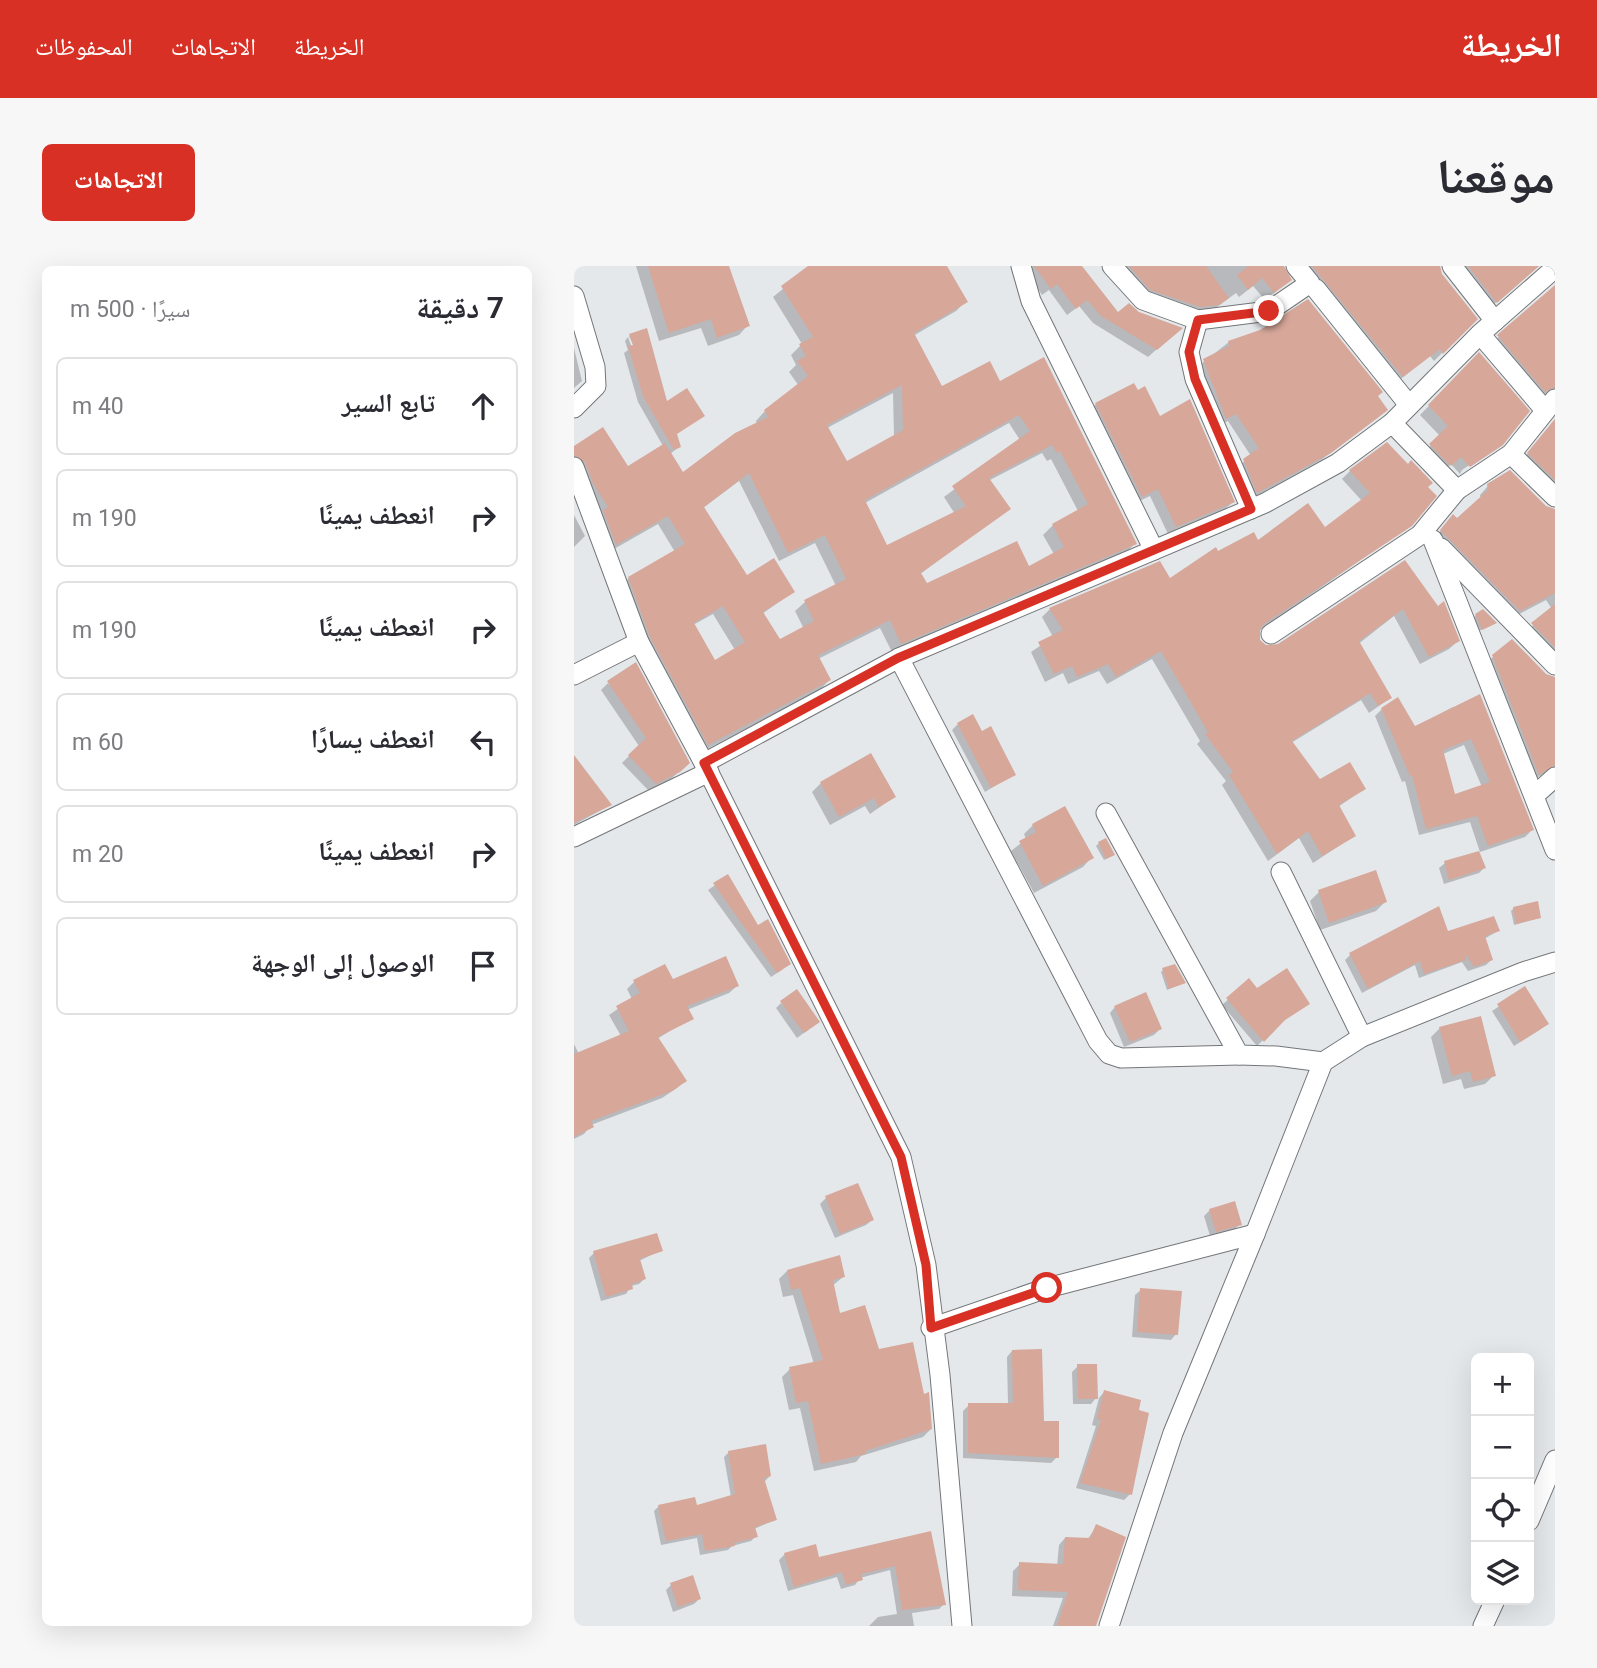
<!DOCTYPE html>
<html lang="ar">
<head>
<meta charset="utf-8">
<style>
  :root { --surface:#fff; --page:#f7f7f7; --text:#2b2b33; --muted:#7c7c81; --line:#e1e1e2; --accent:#d93025 }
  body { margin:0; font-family:Roboto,"Noto Naskh Arabic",sans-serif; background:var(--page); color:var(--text); direction:rtl }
  .controls { position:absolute; right:21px; bottom:21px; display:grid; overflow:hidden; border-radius:10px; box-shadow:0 7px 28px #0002 }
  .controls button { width:63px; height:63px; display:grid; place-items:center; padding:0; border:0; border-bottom:2px solid var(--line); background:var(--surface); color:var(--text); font:35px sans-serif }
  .stop { position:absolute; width:21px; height:21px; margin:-16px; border:5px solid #d93025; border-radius:50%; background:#fff }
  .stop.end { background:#d93025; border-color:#fff; box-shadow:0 2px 7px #0008 }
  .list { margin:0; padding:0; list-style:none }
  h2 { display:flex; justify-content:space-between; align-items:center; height:91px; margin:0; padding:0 28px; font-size:30px }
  h2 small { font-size:23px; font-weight:400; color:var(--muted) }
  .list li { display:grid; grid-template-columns:46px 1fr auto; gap:21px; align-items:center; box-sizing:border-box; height:98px; margin:0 14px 14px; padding:0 14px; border:2px solid var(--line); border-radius:10px }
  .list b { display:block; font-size:26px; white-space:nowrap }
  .list em { font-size:23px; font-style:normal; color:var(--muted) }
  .icon { flex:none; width:38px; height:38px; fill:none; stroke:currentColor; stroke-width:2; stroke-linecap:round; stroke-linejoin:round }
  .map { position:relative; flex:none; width:981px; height:1360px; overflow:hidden; direction:ltr; border-radius:10px }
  header { display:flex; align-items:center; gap:42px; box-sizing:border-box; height:98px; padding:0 35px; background:var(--accent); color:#fff }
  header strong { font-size:33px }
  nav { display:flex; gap:38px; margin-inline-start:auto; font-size:24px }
  .intro { display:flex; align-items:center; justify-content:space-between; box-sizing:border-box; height:168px; padding:0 42px }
  h1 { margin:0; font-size:49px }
  .button { padding:18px 32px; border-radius:10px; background:var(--accent); color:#fff; font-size:24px; font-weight:700 }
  main { display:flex; gap:42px; padding:0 42px }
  aside { flex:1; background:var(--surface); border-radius:10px; box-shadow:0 7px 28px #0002 }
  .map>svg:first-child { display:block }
  .shadow { fill:#0003; fill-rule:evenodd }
  .building { fill:#d7a79a; fill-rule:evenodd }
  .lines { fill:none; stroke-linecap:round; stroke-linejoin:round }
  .street-casing { stroke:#737679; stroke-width:21 }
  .street { stroke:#fff; stroke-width:19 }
  .route { stroke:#d93025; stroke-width:9 }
</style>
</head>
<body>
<header>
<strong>الخريطة</strong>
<nav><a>الخريطة</a><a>الاتجاهات</a><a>المحفوظات</a></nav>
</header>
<div class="intro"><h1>موقعنا</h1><a class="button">الاتجاهات</a></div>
<main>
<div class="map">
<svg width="981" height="1360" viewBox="0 0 981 1360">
  <rect width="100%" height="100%" fill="#e5e8eb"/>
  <g class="shadow">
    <path d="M62 0H153L174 59 165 69 134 80 127 62 85 75Z"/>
    <path d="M237 0H371L392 35 382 45 339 70 368 122 415 98 425 117 469 93 561 277 552 287 318 386 306 362 244 393 255 414 246 424 125 487 67 381 45 322 55 312 101 286 84 258 33 287 20 255 25 250 0 204V183L29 164 53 202 89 180 64 136 50 87 54 84 51 75 54 71 60 88 63 87 55 70 71 65 92 137 112 124 129 149 101 169 105 181 96 188 109 209 162 168 183 158 182 155 191 145 225 120 215 106 222 99 217 89 228 78 199 31ZM319 127 320 171 273 197 253 162ZM435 157 446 174 370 231 381 248 313 282 291 237ZM468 187 473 195 477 193 504 245 479 259 469 269 480 288 454 302 442 277 353 319 346 308 434 243 414 215ZM165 215 205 295 241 277 262 320 231 336 221 345 230 363 205 376 188 348 219 326 199 295 172 311 129 242ZM139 348 161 384 140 396 119 359Z"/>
    <path d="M449 0H506L544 48 564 47 599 69 574 91 519 57 505 40 493 49 475 24 468 29Z"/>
    <path d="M539 0H709L716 14 691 34 679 20 665 31 662 27 635 47 567 32Z"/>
    <path d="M720 0H865L866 8 902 53 860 95 856 90 819 119Z"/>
    <path d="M878 0H965L913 44Z"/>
    <path d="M981 21V134L973 129 962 133 916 79Z"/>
    <path d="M655 76 802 131 803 152 747 194 675 234 662 202 677 190 654 155 643 160 622 102Z"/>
    <path d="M0 82 8 115 0 122Z"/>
    <path d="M905 89 926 178 888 204 886 208 877 198 867 207 848 188 866 170 846 149Z"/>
    <path d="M522 138 585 152 659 236 650 244 594 268 576 230 559 238 514 146Z"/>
    <path d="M981 153V231L946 197Z"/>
    <path d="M776 205 852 221 836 259 684 366 683 370 690 380H704L830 296 884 375 875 383 846 398 820 350 783 379 816 432 795 447 787 434 717 477 745 515 790 523 764 541 780 570 739 597 725 572 694 595 648 519 652 515 623 478 626 475 578 393 533 418 525 405 494 418 489 407 471 416 457 386 479 371 468 351 476 343 595 315 644 287 751 263 788 235 768 213Z"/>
    <path d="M914 220 981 244V399L950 367 978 343 972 334 936 353 859 274 871 259 883 255 907 234 906 229Z"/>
    <path d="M0 249 11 270 0 281Z"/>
    <path d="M902 349 918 359 905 365 900 351Z"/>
    <path d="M919 391 981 412V501L956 516 910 399Z"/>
    <path d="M34 417 114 497 97 513 74 524 48 497 65 480 27 424Z"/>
    <path d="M879 441 958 564 951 571 906 586 896 556 845 569 831 515 828 516 801 450 808 443 840 462ZM890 479 908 521 879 531 869 488Z"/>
    <path d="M384 458 440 508 411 526 378 464Z"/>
    <path d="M0 502 36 539 0 559Z"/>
    <path d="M247 517 320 531 296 548 291 540 256 559 238 526Z"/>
    <path d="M459 559 517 592 509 601 460 627 437 585 452 573 450 568Z"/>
    <path d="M525 577 536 591 530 594 522 580Z"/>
    <path d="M871 597 910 602 905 607 870 618 865 602Z"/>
    <path d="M801 606 811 636 802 645 746 664 736 635 745 626Z"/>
    <path d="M153 611 209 703 197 711 134 624Z"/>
    <path d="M940 642 965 652 940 659 937 645Z"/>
    <path d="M924 665 910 673 917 694 912 699 894 705 888 696 845 712 841 699 788 727 771 694 776 689 872 668Z"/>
    <path d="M589 704 609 717 593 724 587 706Z"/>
    <path d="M98 715 163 720 155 727 113 744 117 752 83 773 111 814 103 822 88 832 17 859 10 868 0 873V778L5 788 47 770 35 749 58 733 53 723 60 716Z"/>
    <path d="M675 715 683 724 734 737 704 759 683 780 648 739Z"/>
    <path d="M951 723 967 763 940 780 918 745Z"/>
    <path d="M207 737 238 761 223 772 202 742Z"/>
    <path d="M541 741 586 763 580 769 550 781 536 747Z"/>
    <path d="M866 762 920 809 911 818 890 823 887 813 869 818 857 771Z"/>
    <path d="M252 932 298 954 292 959 261 972 246 938Z"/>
    <path d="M636 944 666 958 660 964 636 970 630 950Z"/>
    <path d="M87 984 65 995 70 1013 65 1018 57 1020 52 1028 27 1035 15 992 20 987Z"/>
    <path d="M213 1005 269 1011 258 1020 264 1049 304 1085 357 1163 349 1171 287 1190 282 1196 240 1205 226 1142 215 1144 208 1111 216 1103 240 1098 219 1029 209 1031 205 1013Z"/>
    <path d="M567 1024 602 1068 597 1074 558 1071 561 1029Z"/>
    <path d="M438 1085 483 1191 477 1197 389 1192V1145L395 1139H434L433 1091Z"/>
    <path d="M504 1100 522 1132 517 1138H499L498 1106Z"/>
    <path d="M530 1126 556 1228 550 1234 502 1222 522 1160 518 1159 525 1132Z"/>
    <path d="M155 1186 196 1210 190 1216 201 1254 180 1263 182 1270 177 1275 158 1280 154 1284 126 1289 123 1272 87 1279 80 1245 85 1240 121 1242 157 1231 150 1191Z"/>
    <path d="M523 1260 520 1360H479L489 1332 438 1330 439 1305 446 1298 483 1300 485 1279 491 1272 513 1274Z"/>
    <path d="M356 1267 370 1338 365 1343 338 1347 340 1360H295L304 1351 323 1348 316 1304 286 1312 281 1319 267 1323 263 1311 214 1325 205 1294 211 1288 244 1293Z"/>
    <path d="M97 1319 125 1333 120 1338 99 1346 92 1324Z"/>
  </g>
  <g class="building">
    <path d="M74 0H155L176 60 143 72 137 53 95 67Z"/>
    <path d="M234 0H373L394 36 340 67 368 120 416 95 426 115 470 91 563 278 327 378 316 354 244 389 257 414 134 479 76 371 54 311 111 278 94 250 42 279 29 244 34 241 19 217 11 196 0 189V180L29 161 54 200 91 177 109 206 161 167 194 151 190 144 234 110 223 95 232 90 225 78 239 71 207 20ZM328 119 329 164 273 195 253 159ZM445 149 456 165 378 220 392 240 313 279 291 234ZM478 179 483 187 486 185 514 238 478 258 490 281 455 300 443 275 353 317 347 307 437 243 415 212ZM175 207 214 287 251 269 272 313 230 334 240 355 206 373 189 346 221 326 200 292 173 309 130 241ZM149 340 171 376 141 394 120 357Z"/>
    <path d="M460 0H508L544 46 555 37 565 46 609 62 583 84 527 50 513 34 502 43 483 18 477 23Z"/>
    <path d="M555 0H632L655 32 645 39 626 41 576 24Z"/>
    <path d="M674 0H710L718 14 700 27 688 12 674 24 663 9Z"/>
    <path d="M738 0H866L868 8 904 53 869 88 866 83 829 111Z"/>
    <path d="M894 0H965L923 37Z"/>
    <path d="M981 19V121L971 126 923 69Z"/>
    <path d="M734 33 809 126 804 130 814 144 757 187 683 227 669 193 685 182 662 148 652 153 629 93 655 80 654 75 686 64Z"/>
    <path d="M73 62 93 135 113 122 131 150 103 168 107 181 100 184 69 130 54 80 59 79 55 68Z"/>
    <path d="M905 86 956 145 929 179 896 201 887 191 877 200 855 178 874 160 854 139Z"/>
    <path d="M560 117 564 124 571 120 586 150 616 133 661 236 602 261 584 223 568 231 521 137Z"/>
    <path d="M981 153V214L953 187Z"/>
    <path d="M813 176 834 198 837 194 859 217 854 221 863 230 838 260 690 358 686 363V374L692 379 704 378 831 294 864 340 870 335 886 375 855 391 829 343 785 375 818 432 804 440 796 427 718 475 746 513 776 496 792 523 765 539 782 570 748 590 734 565 703 588 655 509 659 506 631 468 634 466 587 385 542 411 534 398 503 411 498 400 480 408 464 376 489 364 475 342 586 295 596 312 642 281 644 285 680 266 684 274 734 237 751 261 796 227 775 204Z"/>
    <path d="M936 204 972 240 981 243V327L946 345 866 264 879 248 883 252 914 224 913 218Z"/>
    <path d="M981 338V381L957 357Z"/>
    <path d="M909 343 923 357 908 364 901 348Z"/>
    <path d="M938 373 972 408 981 411V499L965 509 918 389Z"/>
    <path d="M62 396 116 497 106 506 82 518 54 489 72 472 33 415Z"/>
    <path d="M906 428 960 564 914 580 903 550 852 563 838 509 836 510 807 442 824 431 841 460ZM897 473 916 516 881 528 869 484Z"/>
    <path d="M399 448 408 465 417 460 442 509 417 522 383 457Z"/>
    <path d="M297 487 322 531 305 541 300 532 265 551 246 516Z"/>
    <path d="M0 489 38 539 0 557Z"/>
    <path d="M491 540 520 592 469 620 445 575 462 566 458 558Z"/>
    <path d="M532 572 541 589 532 593 524 576Z"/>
    <path d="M905 585 912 602 875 614 870 595Z"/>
    <path d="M802 604 813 636 755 657 744 624Z"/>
    <path d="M154 608 184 659 194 653 217 698 203 707 139 617Z"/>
    <path d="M964 635 967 652 942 658 939 641Z"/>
    <path d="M865 640 874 665 920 650 926 665 911 670 919 694 900 701 891 687 892 694 850 708 846 695 794 723 775 687Z"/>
    <path d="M152 690 165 720 113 740 120 753 84 771 113 815 98 825 17 855 20 861 0 871V788L55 765 42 740 66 727 59 714 91 698 99 713Z"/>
    <path d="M601 698 612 717 595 723 588 702Z"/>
    <path d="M713 702 736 738 711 754 690 776 652 732 675 712 683 722Z"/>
    <path d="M951 720 975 758 946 776 923 738Z"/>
    <path d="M223 723 246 756 230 767 206 735Z"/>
    <path d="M572 726 588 763 556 776 540 740Z"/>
    <path d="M907 750 922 810 899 816 896 805 878 810 865 761Z"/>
    <path d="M284 917 300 954 266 968 251 930Z"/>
    <path d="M661 935 668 959 642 966 635 943Z"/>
    <path d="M83 967 89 985 66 993 72 1013 58 1018 59 1023 32 1031 19 985Z"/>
    <path d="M266 989 271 1011 259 1014 266 1047 291 1039 305 1083 339 1076 350 1128 355 1126 358 1163 291 1185 292 1188 247 1198 234 1135 222 1137 215 1101 249 1094 226 1022 217 1024 213 1004Z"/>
    <path d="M566 1022 608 1025 604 1069 563 1066Z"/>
    <path d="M468 1083 470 1155H485V1192L394 1187V1137H439L438 1084Z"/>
    <path d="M503 1098H523L524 1133H504Z"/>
    <path d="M530 1124 567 1134 565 1144 575 1147 558 1229 506 1217 527 1154 523 1153Z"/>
    <path d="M192 1178 197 1210 190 1212 203 1254 181 1261 184 1271 160 1277 161 1280 131 1285 128 1268 92 1275 84 1239 121 1231 123 1239 161 1228 154 1185Z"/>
    <path d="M522 1258 552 1271 522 1360H483L494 1326 444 1324 445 1296 489 1298 491 1271 516 1272Z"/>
    <path d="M357 1265 372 1339 328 1344 321 1300 287 1308 289 1314 272 1319 268 1306 220 1321 210 1287 242 1278 245 1291Z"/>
    <path d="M119 1309 127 1333 104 1341 96 1317Z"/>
  </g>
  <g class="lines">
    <defs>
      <g id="street">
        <path d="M447 0 457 35 580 284"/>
        <path d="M538 0 569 34 624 54 695 45 736 17 722 0"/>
        <path d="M878 0 921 55"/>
        <path d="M742 23 835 139"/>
        <path d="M0 30 21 101 22 120 0 142"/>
        <path d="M624 54 615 86 621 113 677 243"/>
        <path d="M906 68 970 143"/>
        <path d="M818 157 883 224"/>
        <path d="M937 188 981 231"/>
        <path d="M0 201 65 376 130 497 327 891 352 999 366 1109 388 1360"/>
        <path d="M859 274 981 584"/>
        <path d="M867 282 981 399"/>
        <path d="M697 368 846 269 883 224 937 188 981 133"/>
        <path d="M325 392 524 775 535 788 547 792 665 789"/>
        <path d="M0 409 65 376"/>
        <path d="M130 497 325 392 691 237 764 197 818 157 906 68 981 2"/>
        <path d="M961 529 981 511"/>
        <path d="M532 547 665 789 702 790 749 796"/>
        <path d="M0 571 135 506"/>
        <path d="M707 606 788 771"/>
        <path d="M357 1062 473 1022 681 968 749 796 788 771 949 706 981 696"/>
        <path d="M955 1255 981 1194"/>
        <path d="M535 1360 599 1167 681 968"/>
        <path d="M909 1360 921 1334"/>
      </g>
    </defs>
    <use href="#street" class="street-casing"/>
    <use href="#street" class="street"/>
  </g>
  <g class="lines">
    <path class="route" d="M473 1022 357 1062 352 999 327 891 130 497 324 392 677 243 621 113 615 86 624 54 695 45"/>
  </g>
</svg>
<div class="controls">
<button>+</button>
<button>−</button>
<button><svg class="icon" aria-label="locate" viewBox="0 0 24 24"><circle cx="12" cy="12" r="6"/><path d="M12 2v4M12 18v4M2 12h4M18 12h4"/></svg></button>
<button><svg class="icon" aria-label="layers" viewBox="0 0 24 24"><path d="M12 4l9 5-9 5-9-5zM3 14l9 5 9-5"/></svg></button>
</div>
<div class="stop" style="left:473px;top:1022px"></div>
<div class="stop end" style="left:695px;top:45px"></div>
</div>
<aside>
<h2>7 دقيقة<small>سيرًا · 500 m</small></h2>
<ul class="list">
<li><svg class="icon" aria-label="ahead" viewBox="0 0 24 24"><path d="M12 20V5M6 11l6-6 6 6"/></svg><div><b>تابع السير</b></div><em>40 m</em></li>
<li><svg class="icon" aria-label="right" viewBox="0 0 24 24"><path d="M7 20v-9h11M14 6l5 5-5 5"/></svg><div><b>انعطف يمينًا</b></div><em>190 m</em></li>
<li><svg class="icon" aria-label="right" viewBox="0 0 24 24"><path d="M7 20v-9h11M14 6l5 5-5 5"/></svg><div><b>انعطف يمينًا</b></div><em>190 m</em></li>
<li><svg class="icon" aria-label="left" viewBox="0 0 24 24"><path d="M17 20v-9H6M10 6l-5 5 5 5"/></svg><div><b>انعطف يسارًا</b></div><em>60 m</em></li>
<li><svg class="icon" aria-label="right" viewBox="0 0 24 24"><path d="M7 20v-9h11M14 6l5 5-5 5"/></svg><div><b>انعطف يمينًا</b></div><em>20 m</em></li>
<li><svg class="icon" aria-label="arrive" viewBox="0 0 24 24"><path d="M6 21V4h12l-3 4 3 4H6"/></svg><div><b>الوصول إلى الوجهة</b></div></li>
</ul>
</aside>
</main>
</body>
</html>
